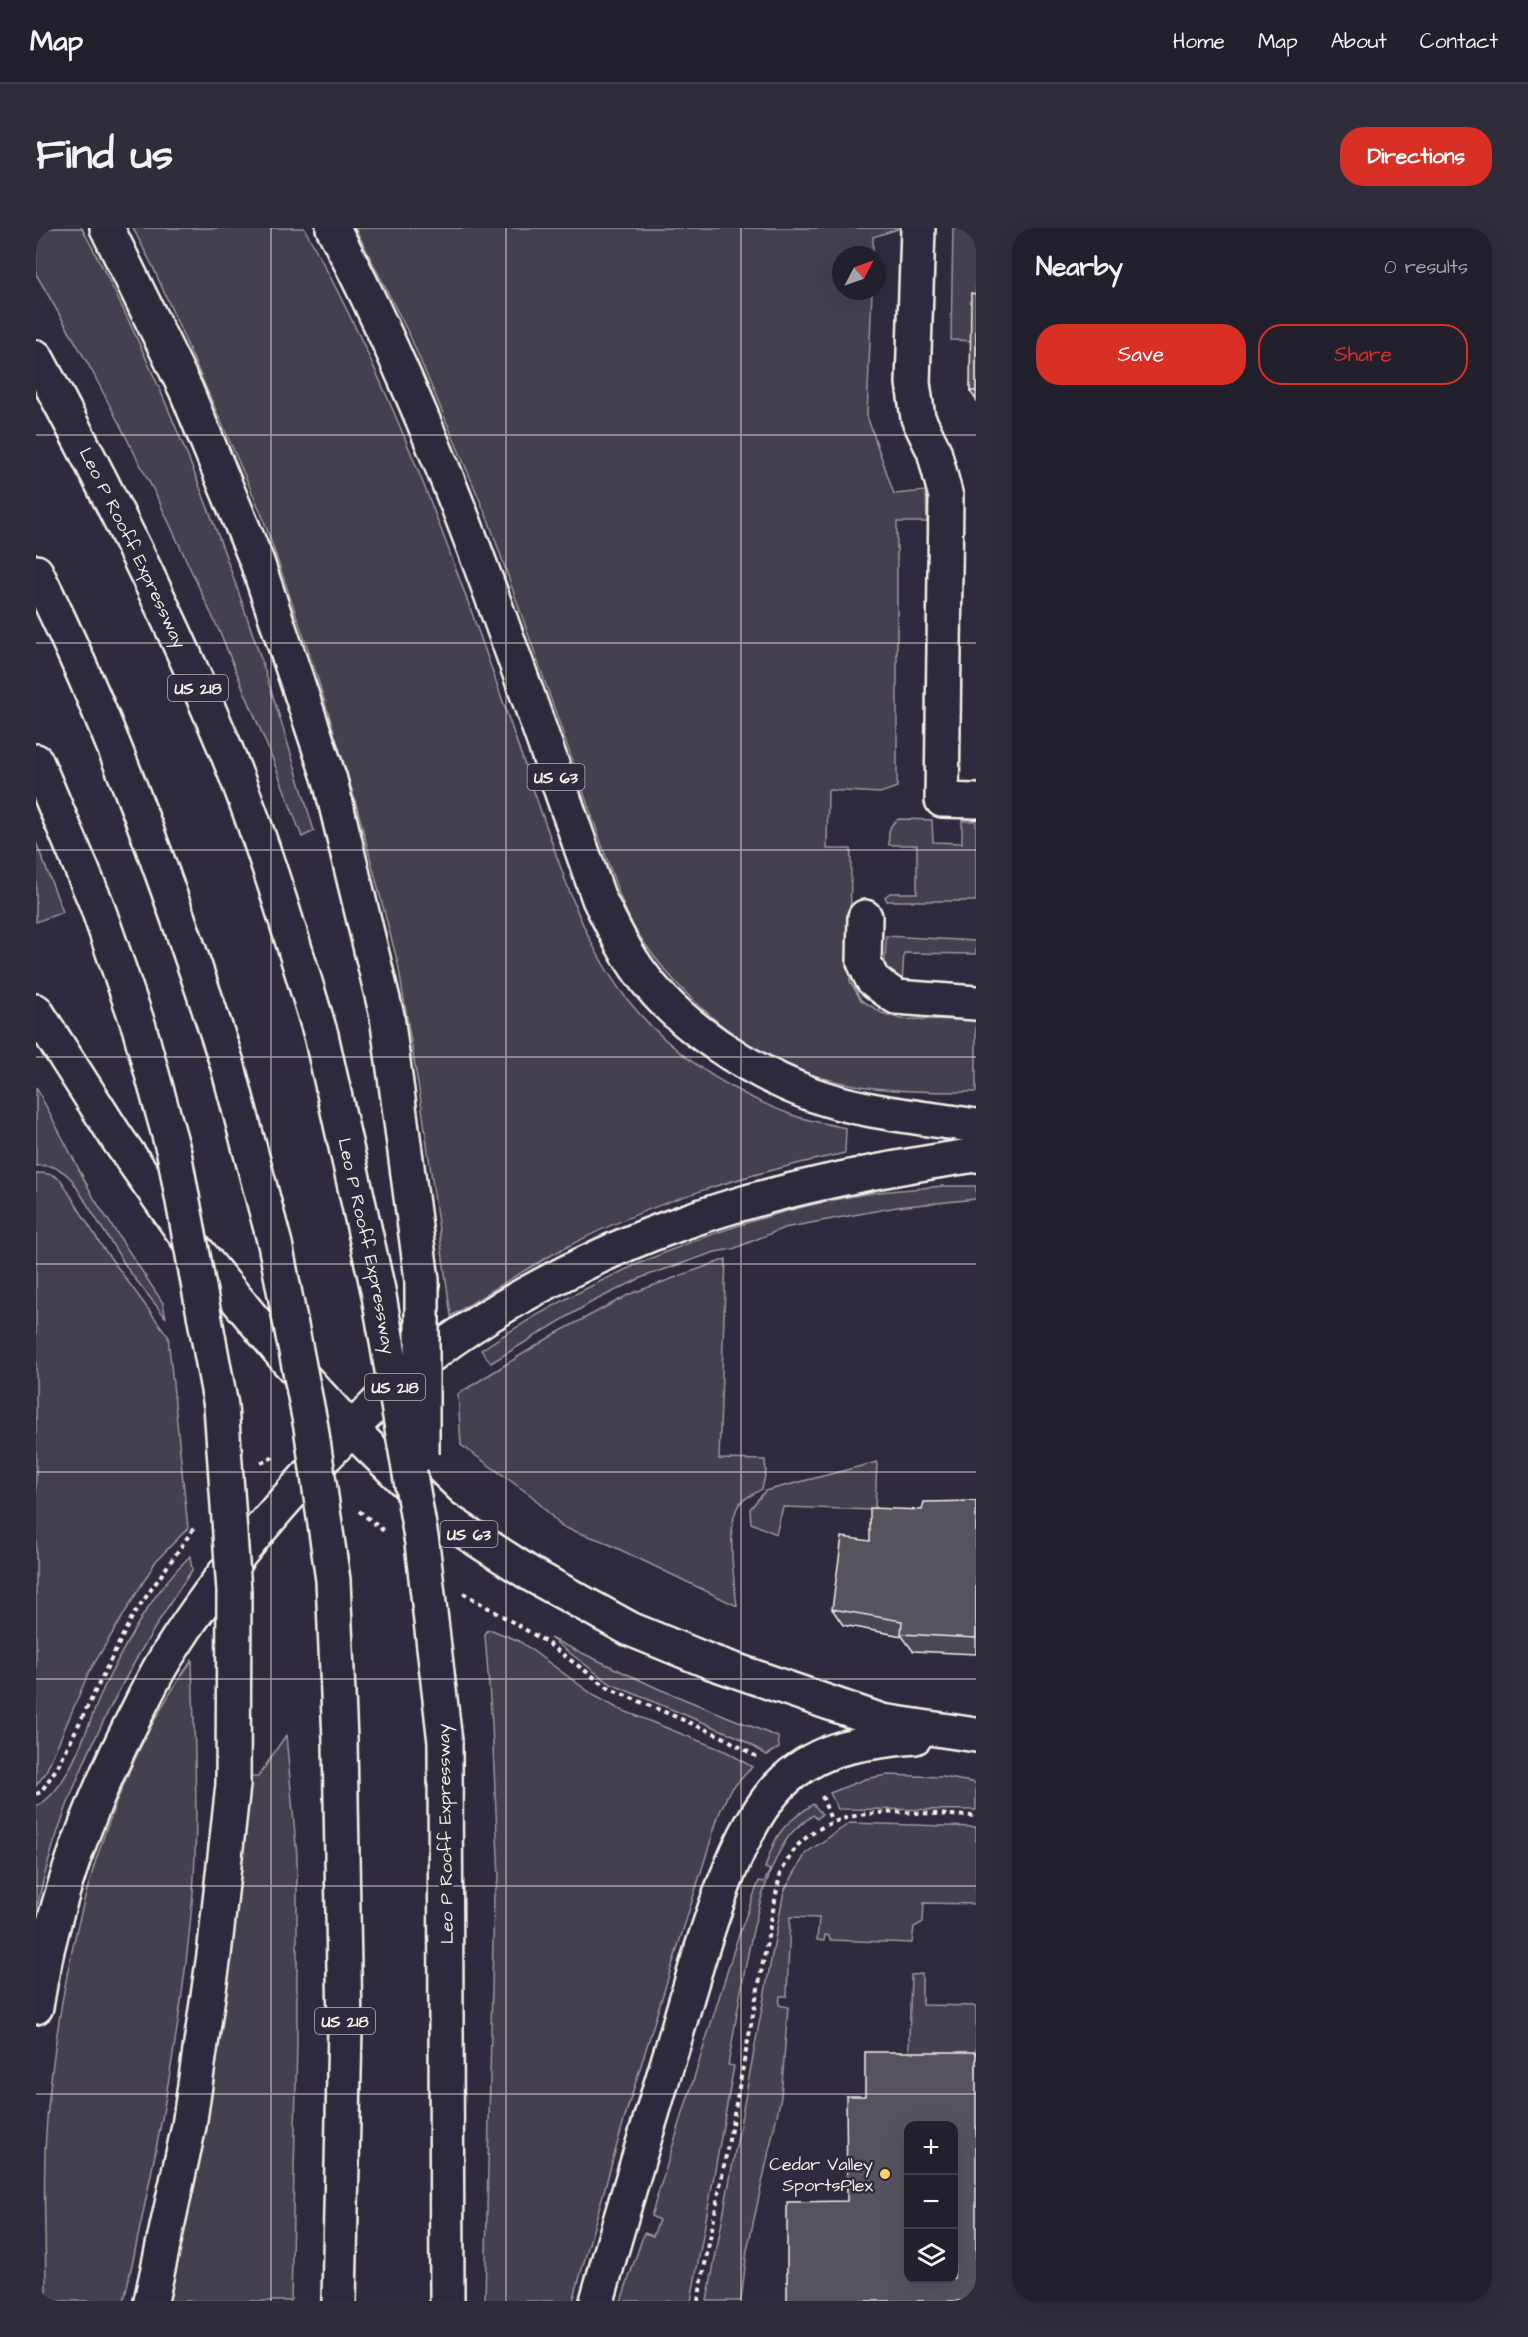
<!DOCTYPE html>
<html lang="en">
<head>
<meta charset="utf-8">
<style>
  :root { --surface:#23202e; --page:#2f2d3a; --text:#f1f3f6; --muted:#a3a3aa; --line:#403e4a; --accent:#d93025 }
  body { margin:0; font-family:"Architects Daughter",sans-serif; background:var(--page); color:var(--text) }
  .controls { position:absolute; right:18px; bottom:18px; display:grid; overflow:hidden; border-radius:12px; box-shadow:0 6px 24px #0002 }
  .controls button { width:54px; height:54px; display:grid; place-items:center; padding:0; border:0; border-bottom:2px solid var(--line); background:var(--surface); color:var(--text); font:30px sans-serif }
  .compass { position:absolute; left:796px; top:18px; width:54px; height:54px; border-radius:50%; background:var(--surface); box-shadow:0 6px 24px #0002; rotate:49deg }
  .list { margin:0; padding:0; list-style:none }
  h2 { display:flex; justify-content:space-between; align-items:center; height:78px; margin:0; padding:0 24px; font-size:26px }
  h2 small { font-size:20px; font-weight:400; color:var(--muted) }
  .actions { display:flex; gap:12px; padding:18px 24px }
  .actions a { flex:1; padding:14px 0; border:2px solid var(--accent); border-radius:24px; text-align:center; font-size:21px; color:var(--accent) }
  .actions .main { background:var(--accent); color:#fff }
  .icon { flex:none; width:33px; height:33px; fill:none; stroke:currentColor; stroke-width:2; stroke-linecap:round; stroke-linejoin:round }
  .map { position:relative; flex:none; width:940px; height:2073px; overflow:hidden; border-radius:24px }
  header { display:flex; align-items:center; gap:36px; box-sizing:border-box; height:84px; padding:0 30px; background:var(--surface); border-bottom:2px solid var(--line) }
  header strong { font-size:28px }
  nav { display:flex; gap:33px; margin-inline-start:auto; font-size:21px }
  .intro { display:flex; align-items:center; justify-content:space-between; box-sizing:border-box; height:144px; padding:0 36px }
  h1 { margin:0; font-size:42px }
  .button { padding:15px 27px; border-radius:24px; background:var(--accent); color:#fff; font-size:21px; font-weight:700 }
  main { display:flex; gap:36px; padding:0 36px }
  aside { flex:1; background:var(--surface); border-radius:24px; box-shadow:0 6px 24px #0002 }
  .map>svg:first-child { display:block }
  .green { fill:#454050; stroke:#9c989c; stroke-width:1.5 }
  .lines { fill:none; stroke-linecap:round; stroke-linejoin:round }
  .minor-casing { stroke:#f4f1e8; stroke-width:38 }
  .major-casing { stroke:#f4f1e8; stroke-width:38 }
  .highway-casing { stroke:#f4f1e8; stroke-width:38 }
  .path { stroke:#f4f1e8; stroke-width:4; stroke-dasharray:4.5 4.5; stroke-linecap:butt }
  .minor { stroke:#2f2a3d; stroke-width:33 }
  .major { stroke:#2f2a3d; stroke-width:33 }
  .highway { stroke:#2f2a3d; stroke-width:33 }
  .highway-bridge-casing { stroke:#f4f1e8; stroke-width:38; stroke-linecap:butt }
  .highway-bridge { stroke:#2f2a3d; stroke-width:33 }
  .wall { fill:#4a4752; stroke:#f4f1e8; stroke-width:1.5 }
  .building { fill:#56525f; stroke:#f4f1e8; stroke-width:1.5; fill-rule:evenodd }
  .grid { fill:none; stroke:#f4f1e8; stroke-width:1.5; stroke-opacity:0.55 }
  .poi-dot { fill:#ffd166; stroke:#2f2a3d; stroke-width:2 }
  .labels { text-anchor:middle; stroke-width:5; stroke-linejoin:round; paint-order:stroke }
  .shield { fill:#2f2a3d; stroke:#b9b5b5; stroke-width:1.5 }
  .shield-label { font-size:16px; font-weight:bold; fill:#f4f1e8 }
  .street-label { font-size:18px; fill:#f4f1e8; stroke:#2f2a3d }
  .poi-label { font-size:18px; fill:#f4f1e8; stroke:#2f2a3d; text-anchor:end }
</style>
</head>
<body>
<header>
<strong>Map</strong>
<nav><a>Home</a><a>Map</a><a>About</a><a>Contact</a></nav>
</header>
<div class="intro"><h1>Find us</h1><a class="button">Directions</a></div>
<main>
<div class="map">
<svg width="940" height="2073" viewBox="0 0 940 2073">
  <rect width="100%" height="100%" fill="#2f2a3d"/>
  <filter id="ink" filterUnits="userSpaceOnUse"><feTurbulence type="fractalNoise" baseFrequency=".0167" numOctaves="2"/><feDisplacementMap in="SourceGraphic" scale="12" xChannelSelector="R" yChannelSelector="G"/><feConvolveMatrix kernelMatrix="1 2 1 2 8 2 1 2 1" color-interpolation-filters="sRGB"/></filter>
  <g filter="url(#ink)">
    <g class="green">
      <path d="M0 0H46C148 190 218 397 278 603L266 609 237 532 185 407 122 271 55 141 0 46Z"/>
      <path d="M97 0H268C350 147 408 303 463 462 479 509 495 556 512 603 532 661 552 722 591 771 634 825 692 863 756 887 773 893 792 896 810 900L809 925C710 946 614 974 525 1022 487 1042 451 1066 415 1088L386 880 362 736 319 572 278 439 226 287 117 39Z"/>
      <path d="M319 0H865L837 9V27H805V63H836L831 188 858 266 890 263 891 294H861V559L844 565 792 562 791 621H815L814 753 825 772 846 785 865 791 940 792V864C897 864 855 864 813 856 723 840 649 777 600 703 593 692 588 678 583 666L453 294 374 108Z"/>
      <path d="M917 0H940V113L915 112Z"/>
      <path d="M863 591 896 592 897 614 926 615V593H940V673H851L849 669 854 665H881V617H853C852 606 852 596 863 591Z"/>
      <path d="M0 614 27 684 0 694Z"/>
      <path d="M850 708 940 713V726L868 725 866 755 852 747 849 733Z"/>
      <path d="M0 859 59 972 127 1075 130 1090 93 1043 36 952C25 940 16 936 0 938Z"/>
      <path d="M7 945 17 947 25 952 65 1017 132 1108 152 1300 120 1333 53 1444 9 1546 0 1558V946Z"/>
      <path d="M906 958H940V971L861 979 748 1000 697 1021 679 1024 607 1049 554 1075 455 1135 445 1122C557 1047 695 989 829 966 854 962 880 961 906 958Z"/>
      <path d="M690 1031 683 1231 729 1232 730 1243 726 1261C720 1265 710 1269 705 1274 689 1291 698 1355 701 1378L564 1312 526 1299 497 1269 425 1217 422 1166 519 1106 594 1066Z"/>
      <path d="M841 1234 839 1282 747 1279 740 1306 715 1295 714 1281 729 1263Z"/>
      <path d="M154 1328 156 1342C86 1445 26 1561 0 1683V1578C36 1562 53 1488 71 1453 93 1409 118 1362 154 1328Z"/>
      <path d="M456 1402 483 1413 559 1468 583 1481 691 1524 716 1539 693 1564 683 1586 588 1892 537 2073H449L458 1667 463 1650 456 1496 449 1408 450 1403Z"/>
      <path d="M514 1410 623 1461 742 1509 743 1520 731 1527 702 1509 575 1456Z"/>
      <path d="M156 1432C158 1509 163 1587 157 1664 146 1803 118 1938 88 2073H10C10 2013 6 1951 11 1891 25 1732 63 1564 156 1432Z"/>
      <path d="M250 1507 261 1628V1815L255 2073H132L170 1903 197 1715 211 1549H222Z"/>
      <path d="M851 1547 907 1549 940 1555V1582L802 1581 794 1565 829 1551Z"/>
      <path d="M777 1576 786 1586 781 1591 777 1587C770 1593 759 1600 753 1608 717 1657 704 1776 692 1837L698 1838 655 2073H585L608 2005 617 2008 623 1992 615 1988 701 1712 723 1653 728 1654 734 1642 729 1640C740 1602 747 1598 777 1576Z"/>
      <path d="M814 1595 940 1599V1676L888 1675 887 1694 878 1699 876 1715 794 1712 793 1708 789 1707 788 1713 781 1712 783 1690 754 1689 751 1768H744L743 1777 752 1779 745 1869 711 2023 705 2073H671L748 1663 770 1625Z"/>
      <path d="M886 1746V1777L940 1778V1845H872L875 1747Z"/>
    </g>
    <g class="lines">
      <defs>
        <g id="minor">
          <path d="M882 0 877 155 882 190 898 223 910 269 906 572 940 573"/>
          <path d="M829 689 828 734 836 751 846 759 860 769 940 775"/>
        </g>
        <path id="major" d="M0 1779C16 1676 54 1575 102 1482 111 1464 120 1445 131 1428 176 1356 230 1291 289 1229 322 1195 359 1154 398 1125 462 1076 563 1024 640 997 736 962 839 942 940 927"/>
        <g id="highway">
          <path d="M71 0 150 162 221 334 294 552 351 788"/>
          <path d="M297 0C409 214 483 444 563 671 576 697 588 723 606 747 644 799 714 843 775 866 827 885 886 889 940 898"/>
          <path id="s1" d="M0 129C69 257 134 388 190 522 228 615 256 711 285 807"/>
          <path d="M0 344C79 503 136 668 191 835"/>
          <path d="M0 533 60 675"/>
          <path d="M0 783 81 910 157 1018 250 1131 315 1201 406 1289 496 1347 594 1401 675 1434 846 1493 940 1507"/>
          <path d="M409 1514 411 2073"/>
          <path d="M115 2073 153 1898 178 1727 197 1557"/>
          <path d="M303 2073 309 1800 304 1512"/>
          <path d="M561 2073C585 1987 611 1902 637 1817 659 1745 694 1601 749 1552 787 1517 830 1514 879 1509"/>
        </g>
      </defs>
      <use href="#minor" class="minor-casing"/>
      <use href="#major" class="major-casing"/>
      <use href="#highway" class="highway-casing"/>
      <g class="path">
        <path d="M225 1235 240 1228"/>
        <path d="M323 1283 348 1303"/>
        <path d="M427 1365 507 1412 574 1461 685 1508 723 1530"/>
        <path d="M0 1566 5 1564 22 1538 96 1389 158 1300"/>
        <path d="M786 1568 795 1592"/>
        <path d="M662 2073 744 1646C750 1636 756 1623 764 1615 811 1571 881 1587 940 1588"/>
      </g>
      <use href="#minor" class="minor"/>
      <use href="#major" class="major"/>
      <use href="#highway" class="highway"/>
      <defs>
        <g id="highway-bridge">
          <path d="M60 675 103 799 138 925 185 1178 198 1363 197 1557"/>
          <path d="M351 788 386 1052V1226"/>
          <path id="s2" d="M285 807 342 1062 386 1315 409 1514"/>
          <path d="M191 835 239 1016 275 1199 297 1352 304 1512"/>
        </g>
      </defs>
      <use href="#highway-bridge" class="highway-bridge-casing"/>
      <use href="#highway-bridge" class="highway-bridge"/>
    </g>
    <g class="wall">
      <path d="M940 66V172L934 163Z"/>
      <path d="M940 1273V1426L877 1423 866 1408 807 1397 796 1381 886 1282Z"/>
    </g>
    <g class="building">
      <path d="M935 65 940 66V163H934Z"/>
      <path d="M940 1273V1410L865 1406 866 1393 796 1381 806 1309 834 1313V1280L886 1282 888 1274Z"/>
      <path d="M829 1824H940V2073H751V1974L811 1973 810 1868H829ZM873 1898H918V2050H873Z"/>
    </g>
  </g>
  <path class="grid" d="M235 0V2073M470 0V2073M705 0V2073M0 207H940M0 415H940M0 622H940M0 829H940M0 1036H940M0 1244H940M0 1451H940M0 1658H940M0 1866H940"/>
  <circle class="poi-dot" cx="849" cy="1946" r="6"/>
  <g class="labels">
    <g class="shield">
      <rect x="132" y="447" width="60" height="26" rx="4.5"/>
      <rect x="491.5" y="536" width="57" height="26" rx="4.5"/>
      <rect x="329" y="1146" width="60" height="26" rx="4.5"/>
      <rect x="404.5" y="1293" width="57" height="26" rx="4.5"/>
      <rect x="279" y="1780" width="60" height="26" rx="4.5"/>
    </g>
    <g class="shield-label">
      <text x="162" y="466">US 218</text>
      <text x="520" y="555">US 63</text>
      <text x="359" y="1165">US 218</text>
      <text x="433" y="1312">US 63</text>
      <text x="309" y="1799">US 218</text>
    </g>
    <g class="street-label">
      <text dy="6" stroke="none"><textPath href="#s1" startOffset="214">Leo P Rooff Expressway</textPath></text>
      <text dy="6" stroke="none"><textPath href="#s2" startOffset="216">Leo P Rooff Expressway</textPath></text>
      <text transform="translate(409 1606) rotate(-91)" y="6">Leo P Rooff Expressway</text>
    </g>
    <g class="poi-label">
      <text x="837" y="1942">Cedar Valley<tspan x="837" dy="21">SportsPlex</tspan></text>
    </g>
  </g>
</svg>
<div class="controls">
<button>+</button>
<button>−</button>
<button><svg class="icon" aria-label="layers" viewBox="0 0 24 24"><path d="M12 4l9 5-9 5-9-5zM3 14l9 5 9-5"/></svg></button>
</div>
<svg class="compass" viewBox="-18 -18 36 36"><path d="M0-13l5 13h-10z" fill="#e53935"/><path d="M0 13l5-13h-10z" fill="#a3a3aa"/></svg>
</div>
<aside>
<h2>Nearby<small>0 results</small></h2>
<ul class="list">
</ul>
<div class="actions"><a class="main">Save</a><a>Share</a></div>
</aside>
</main>
</body>
</html>
